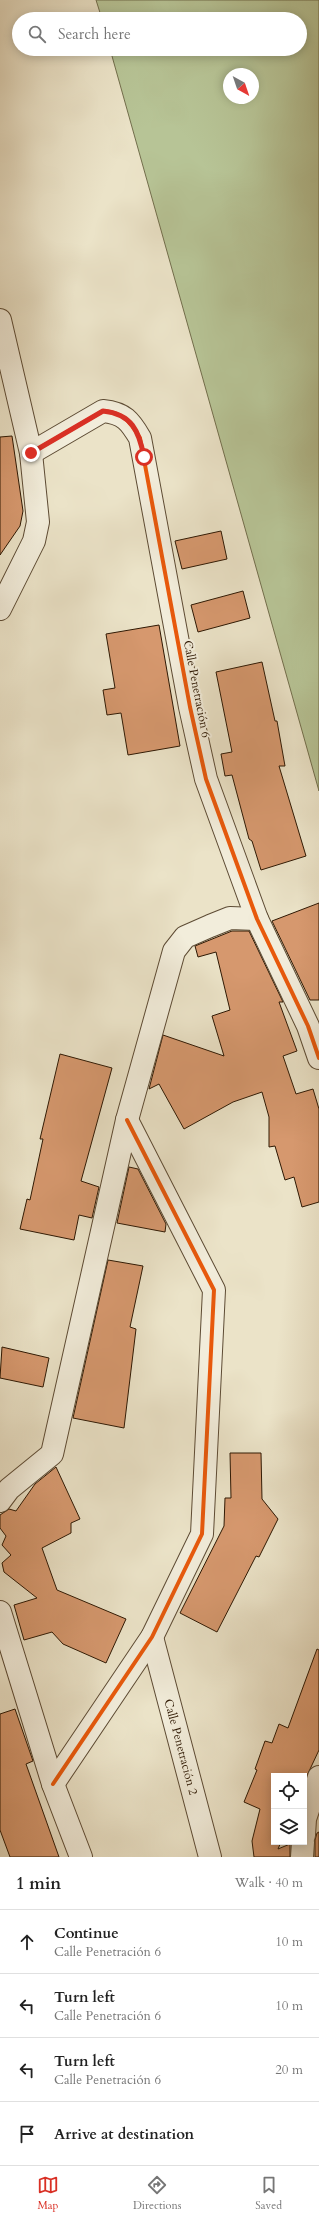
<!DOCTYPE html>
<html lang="en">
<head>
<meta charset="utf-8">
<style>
  :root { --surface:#fff; --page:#f6f6f6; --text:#222; --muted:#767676; --line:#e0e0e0; --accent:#d93025 }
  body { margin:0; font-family:Cardo,serif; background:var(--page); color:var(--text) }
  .controls { position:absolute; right:12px; bottom:12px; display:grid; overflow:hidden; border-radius:0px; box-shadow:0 2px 10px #0003 }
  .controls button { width:36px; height:36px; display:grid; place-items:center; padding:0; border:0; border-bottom:1px solid var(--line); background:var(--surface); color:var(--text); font:20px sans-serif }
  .compass { position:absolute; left:223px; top:68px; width:36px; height:36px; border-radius:50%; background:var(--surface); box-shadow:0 2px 10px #0003; rotate:140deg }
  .stop { position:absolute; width:12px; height:12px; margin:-9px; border:3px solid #d93025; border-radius:50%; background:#fff }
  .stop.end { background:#d93025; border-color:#fff; box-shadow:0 1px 4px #0008 }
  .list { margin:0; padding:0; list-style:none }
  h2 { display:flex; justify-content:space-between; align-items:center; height:52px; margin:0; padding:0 16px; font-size:17px }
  h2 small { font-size:13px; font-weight:400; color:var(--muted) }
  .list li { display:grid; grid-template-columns:26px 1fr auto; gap:12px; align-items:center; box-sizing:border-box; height:64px; padding:0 16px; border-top:1px solid var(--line) }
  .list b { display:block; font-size:15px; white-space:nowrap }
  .list p { margin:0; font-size:13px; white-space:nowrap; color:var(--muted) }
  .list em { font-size:13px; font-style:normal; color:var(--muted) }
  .icon { flex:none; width:22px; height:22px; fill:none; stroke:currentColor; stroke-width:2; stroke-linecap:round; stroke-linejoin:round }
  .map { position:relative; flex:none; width:319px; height:1857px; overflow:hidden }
  .search { position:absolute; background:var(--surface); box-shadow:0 2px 10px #0003; left:12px; right:12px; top:12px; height:44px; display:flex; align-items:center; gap:10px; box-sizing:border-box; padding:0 14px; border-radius:22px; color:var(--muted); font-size:15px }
  .sheet { height:308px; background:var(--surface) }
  nav { display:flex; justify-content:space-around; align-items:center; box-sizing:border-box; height:56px; border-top:1px solid var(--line); background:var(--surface); font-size:11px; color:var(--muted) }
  nav a { display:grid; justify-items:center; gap:2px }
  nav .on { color:var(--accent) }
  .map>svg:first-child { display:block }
  .green { fill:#b7c496; stroke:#726e4c; fill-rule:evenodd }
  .building { fill:#d6986e; stroke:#2e1803 }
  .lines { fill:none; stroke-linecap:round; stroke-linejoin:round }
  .street-casing { stroke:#5d4b34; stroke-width:24 }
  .street { stroke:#f2eddb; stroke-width:22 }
  .cycleway-casing { stroke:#f2eddb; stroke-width:6 }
  .cycleway { stroke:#e8590c; stroke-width:4 }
  .route { stroke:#d93025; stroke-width:5 }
  .labels { text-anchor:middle; stroke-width:4; stroke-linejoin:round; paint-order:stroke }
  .street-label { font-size:12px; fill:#2e1803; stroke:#f2eddb }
</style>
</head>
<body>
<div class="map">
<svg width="319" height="1857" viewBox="0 0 319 1857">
  <rect width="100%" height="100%" fill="#ebe3c8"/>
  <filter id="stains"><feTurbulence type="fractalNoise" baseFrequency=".005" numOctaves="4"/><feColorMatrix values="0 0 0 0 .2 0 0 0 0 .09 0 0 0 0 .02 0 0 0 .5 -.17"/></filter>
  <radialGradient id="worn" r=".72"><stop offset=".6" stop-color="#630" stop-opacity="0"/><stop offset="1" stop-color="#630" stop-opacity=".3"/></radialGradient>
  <path class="green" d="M96 0H319V791L110 49H300V19H102ZM229 74H253V98H229Z"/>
  <g class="building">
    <path d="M12 436 23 511 20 526 0 555V437Z"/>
    <path d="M221 531 227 559 182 569 175 541Z"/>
    <path d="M243 591 250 618 198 632 191 605Z"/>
    <path d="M159 625 180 746 128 755 121 713 107 715 103 690 115 688 106 634Z"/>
    <path d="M262 662 275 721H277L285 766H279L306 856 261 870 252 841 249 839 232 775 225 776 221 754 232 752 216 672Z"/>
    <path d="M319 903V1000H310L272 921Z"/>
    <path d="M232 931H249L283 1002H279L297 1051 283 1056 296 1094 313 1089 319 1109V1202L302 1207 294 1177 285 1180 275 1146 269 1147V1117L262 1092 233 1102 184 1129 159 1084 149 1089 163 1035 224 1056 212 1016 230 1010 216 952 198 957 195 946Z"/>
    <path d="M60 1054 112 1068 81 1181 99 1187 92 1218 79 1215 74 1240 20 1229 27 1199 30 1200 43 1139H40Z"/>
    <path d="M129 1167 138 1169 166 1224 165 1232 117 1223Z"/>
    <path d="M108 1260 143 1266 130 1327 136 1329 124 1428 73 1418Z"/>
    <path d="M2 1347 49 1358 43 1387 0 1378Z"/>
    <path d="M230 1453H261L262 1499 278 1519 259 1557 256 1556 217 1632 180 1613 224 1526 225 1498H231Z"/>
    <path d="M56 1467 80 1519 71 1523V1533L42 1548 57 1590 126 1619 106 1663 63 1644 52 1632 24 1640 14 1605 37 1598 4 1572 2 1563 11 1555 2 1545 6 1536 0 1528V1515L9 1509 16 1511 35 1484Z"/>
    <path d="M317 1649 319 1650V1750L304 1782V1776H274V1842H281L278 1849 290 1844V1857H254L252 1841 260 1809 244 1802 257 1770 255 1769 265 1741 272 1743 279 1724 288 1728Z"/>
    <path d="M15 1709 33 1761 26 1764 59 1857H10L0 1830V1714Z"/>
    <path d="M319 1832V1857H315V1840L317 1833Z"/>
  </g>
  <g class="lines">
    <defs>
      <g id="street">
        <path d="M0 320 31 453 38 522 34 541 0 609"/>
        <path d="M31 453 103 411C124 413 130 421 140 438L190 707 206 779 257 919 308 1026 319 1058"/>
        <path d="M0 1501 9 1489 52 1454 127 1120 174 951 185 937 210 926 230 918 257 919"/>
        <path d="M0 1612 53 1784 81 1857"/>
        <path d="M152 1637 210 1857"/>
        <path d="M53 1784 152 1637 202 1534 214 1290 127 1120"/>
        <path d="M304 1835 305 1819 319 1777"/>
        <path d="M302 1857 303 1842"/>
      </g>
    </defs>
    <use href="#street" class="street-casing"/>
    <use href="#street" class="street"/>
    <defs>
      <g id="cycleway">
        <path d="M31 453 103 411C124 413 130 421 140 438L190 707 206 779 257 919 308 1026 319 1058"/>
        <path d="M53 1784 152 1637 202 1534 214 1290 127 1120"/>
      </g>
    </defs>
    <use href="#cycleway" class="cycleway-casing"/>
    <use href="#cycleway" class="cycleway"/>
  </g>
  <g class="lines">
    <path class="route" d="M31 453 103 411C132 414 139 431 144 457"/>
  </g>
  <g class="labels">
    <g class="street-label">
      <text transform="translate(197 689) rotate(79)" y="4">Calle Penetración 6</text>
      <text transform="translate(181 1747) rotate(75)" y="4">Calle Penetración 2</text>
    </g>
  </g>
  <rect width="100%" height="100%" filter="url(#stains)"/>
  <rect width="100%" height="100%" fill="url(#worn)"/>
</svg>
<div class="controls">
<button><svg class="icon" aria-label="locate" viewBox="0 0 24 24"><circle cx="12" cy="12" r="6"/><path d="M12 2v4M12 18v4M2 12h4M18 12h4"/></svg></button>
<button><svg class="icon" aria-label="layers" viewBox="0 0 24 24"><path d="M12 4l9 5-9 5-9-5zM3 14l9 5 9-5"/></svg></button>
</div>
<svg class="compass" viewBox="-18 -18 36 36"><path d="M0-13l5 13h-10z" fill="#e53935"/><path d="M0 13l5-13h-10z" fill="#767676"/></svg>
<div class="stop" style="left:144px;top:457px"></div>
<div class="stop end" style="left:31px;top:453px"></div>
<div class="search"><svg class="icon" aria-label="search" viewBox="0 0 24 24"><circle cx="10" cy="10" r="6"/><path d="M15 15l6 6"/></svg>Search here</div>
</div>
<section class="sheet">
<h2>1 min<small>Walk · 40 m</small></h2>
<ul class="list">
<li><svg class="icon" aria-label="ahead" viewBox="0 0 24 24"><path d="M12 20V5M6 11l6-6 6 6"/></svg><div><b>Continue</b><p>Calle Penetración 6</p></div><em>10 m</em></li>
<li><svg class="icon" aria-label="left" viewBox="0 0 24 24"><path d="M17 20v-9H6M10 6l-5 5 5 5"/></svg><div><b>Turn left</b><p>Calle Penetración 6</p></div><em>10 m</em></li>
<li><svg class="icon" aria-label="left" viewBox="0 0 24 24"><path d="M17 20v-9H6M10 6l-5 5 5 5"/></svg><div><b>Turn left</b><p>Calle Penetración 6</p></div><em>20 m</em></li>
<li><svg class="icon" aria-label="arrive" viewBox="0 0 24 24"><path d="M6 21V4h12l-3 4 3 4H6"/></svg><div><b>Arrive at destination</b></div></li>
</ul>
</section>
<nav>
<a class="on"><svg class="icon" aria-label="map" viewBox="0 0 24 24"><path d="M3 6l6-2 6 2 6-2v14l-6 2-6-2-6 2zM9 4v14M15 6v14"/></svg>Map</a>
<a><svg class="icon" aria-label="directions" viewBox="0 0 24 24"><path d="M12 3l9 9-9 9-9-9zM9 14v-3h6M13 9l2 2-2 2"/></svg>Directions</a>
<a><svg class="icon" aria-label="saved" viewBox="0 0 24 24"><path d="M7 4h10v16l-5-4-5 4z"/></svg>Saved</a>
</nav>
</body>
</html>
